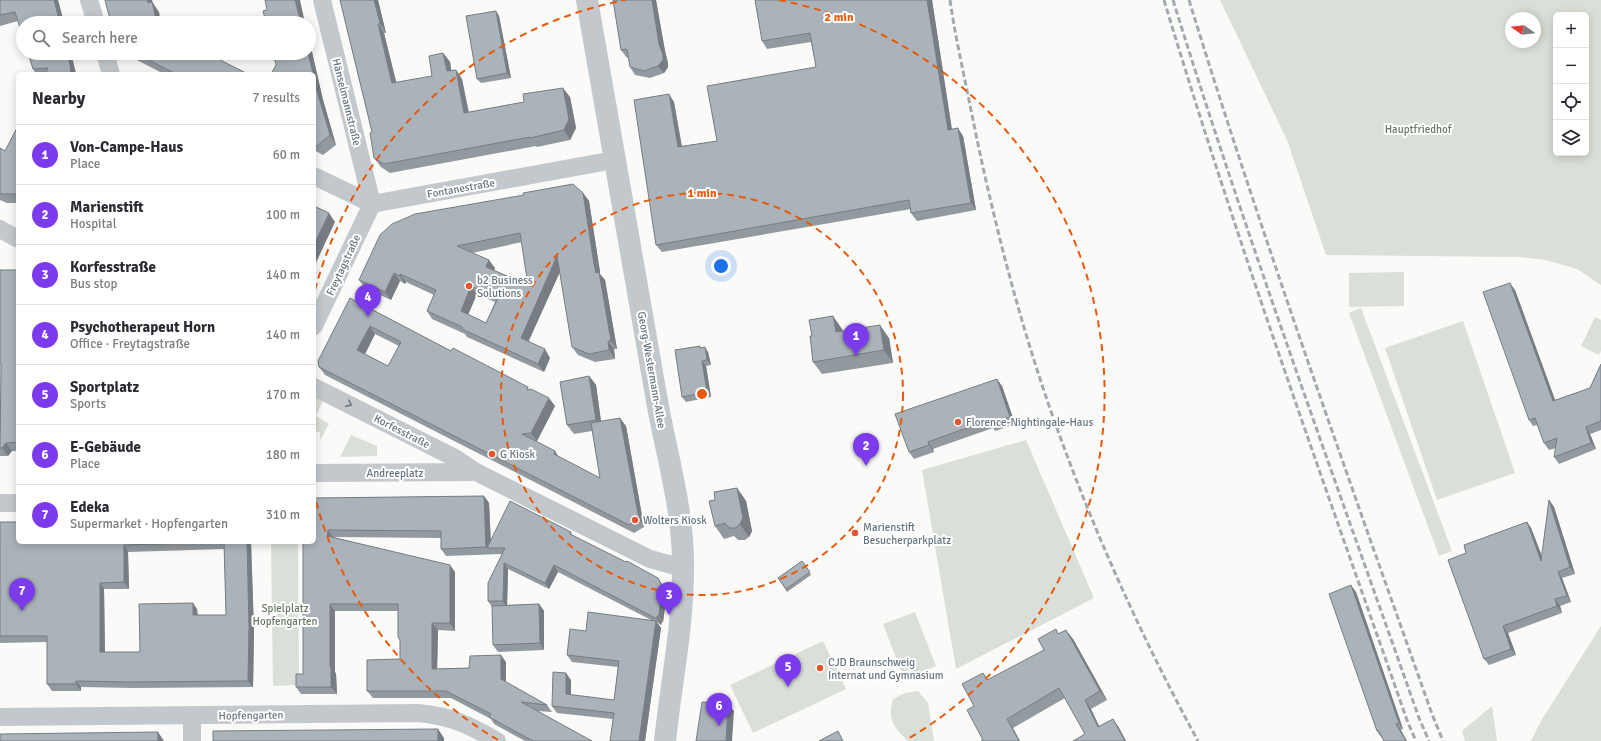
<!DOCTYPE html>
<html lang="en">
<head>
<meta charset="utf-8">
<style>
  :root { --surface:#fff; --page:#f2f2f3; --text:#2b2b33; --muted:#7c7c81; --line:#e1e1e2; --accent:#7c3aed }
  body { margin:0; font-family:Signika,sans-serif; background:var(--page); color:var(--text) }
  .controls { position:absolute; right:12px; top:12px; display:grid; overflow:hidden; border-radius:6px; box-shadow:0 2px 10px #0003 }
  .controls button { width:36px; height:36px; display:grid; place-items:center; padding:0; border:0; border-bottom:1px solid var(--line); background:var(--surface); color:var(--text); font:20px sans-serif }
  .compass { position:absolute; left:1505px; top:12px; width:36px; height:36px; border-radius:50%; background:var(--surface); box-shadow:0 2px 10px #0003; rotate:284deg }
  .you { position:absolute; left:721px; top:266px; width:14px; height:14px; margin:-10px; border:3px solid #fff; border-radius:50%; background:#1a73e8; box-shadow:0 0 0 6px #1a73e833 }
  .badge { display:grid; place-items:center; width:26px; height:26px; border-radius:50%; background:var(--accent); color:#fff; font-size:13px; font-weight:700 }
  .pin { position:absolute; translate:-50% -33px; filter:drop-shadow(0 1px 2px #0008) }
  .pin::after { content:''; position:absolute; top:21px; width:14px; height:12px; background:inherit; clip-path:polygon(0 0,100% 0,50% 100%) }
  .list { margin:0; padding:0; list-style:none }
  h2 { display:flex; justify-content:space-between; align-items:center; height:52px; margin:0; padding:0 16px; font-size:17px }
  h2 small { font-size:13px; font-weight:400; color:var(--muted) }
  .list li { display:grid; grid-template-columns:26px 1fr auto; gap:12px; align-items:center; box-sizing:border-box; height:60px; padding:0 16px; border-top:1px solid var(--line) }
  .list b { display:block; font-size:15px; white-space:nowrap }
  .list p { margin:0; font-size:13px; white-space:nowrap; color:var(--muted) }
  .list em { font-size:13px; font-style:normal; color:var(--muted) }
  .icon { flex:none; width:22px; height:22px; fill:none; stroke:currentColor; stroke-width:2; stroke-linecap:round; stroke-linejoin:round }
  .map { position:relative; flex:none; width:1601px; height:741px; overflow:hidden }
  .search { position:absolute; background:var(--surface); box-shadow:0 2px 10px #0003; left:16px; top:16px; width:300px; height:44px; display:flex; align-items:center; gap:10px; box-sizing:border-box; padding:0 14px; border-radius:22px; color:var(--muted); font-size:15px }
  .panel { position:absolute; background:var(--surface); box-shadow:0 2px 10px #0003; left:16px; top:72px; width:300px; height:472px; border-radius:6px }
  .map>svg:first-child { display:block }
  .green { fill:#dadfd7; fill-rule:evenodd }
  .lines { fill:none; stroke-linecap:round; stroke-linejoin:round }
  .minor { stroke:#c3c8cc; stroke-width:18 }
  .tertiary { stroke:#c3c8cc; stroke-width:22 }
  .rail { stroke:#a2aab0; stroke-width:3; stroke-dasharray:6 3; stroke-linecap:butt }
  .wall { fill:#929a9f; fill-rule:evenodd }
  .shaded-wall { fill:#777d82 }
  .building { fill:#aab3b9; stroke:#777d82; fill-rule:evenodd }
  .oneway { stroke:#6a7a87 }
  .ring { fill:none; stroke:#e8590c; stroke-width:2; stroke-dasharray:7 5 }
  .poi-dot { fill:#e4572e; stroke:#fff; stroke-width:1.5 }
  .labels { text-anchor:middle; stroke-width:4; stroke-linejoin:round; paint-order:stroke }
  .street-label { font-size:11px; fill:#657683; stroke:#fff }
  .park-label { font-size:11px; fill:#687a64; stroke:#fff }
  .poi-label { font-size:11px; fill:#657683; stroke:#fff; text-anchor:start }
  .centre { fill:#e8590c; stroke:#fff; stroke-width:2 }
  .ring-label { font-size:12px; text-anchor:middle; font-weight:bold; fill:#e8590c; stroke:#fff; stroke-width:4; stroke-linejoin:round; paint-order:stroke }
</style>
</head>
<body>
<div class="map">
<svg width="1601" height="741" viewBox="0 0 1601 741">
  <rect width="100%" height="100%" fill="#fafaf8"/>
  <g class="green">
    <path d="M1220 0H1601V285L1577 269 1546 260 1519 257 1326 255 1287 140ZM1556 15H1586V153H1556ZM1511 18H1535V42H1511Z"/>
    <path d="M1404 272V306L1349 307V273Z"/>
    <path d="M1361 308 1452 551 1439 556 1349 313Z"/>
    <path d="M1595 317 1601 320V351L1599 355 1581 346Z"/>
    <path d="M1463 321 1515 473 1437 500 1385 348Z"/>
    <path d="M314 391 325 397 316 416 329 424 320 440V432H314Z"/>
    <path d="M351 435 377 446V456L340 457Z"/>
    <path d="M1026 440 1094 598 956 669 922 470Z"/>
    <path d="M271 544H298L299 685 273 686Z"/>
    <path d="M915 612 936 666 904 679 883 624Z"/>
    <path d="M1601 626V741H1531L1541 721Z"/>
    <path d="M823 641 846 689 753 733 730 685Z"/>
    <path d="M918 691 928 703 934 741H908C894 728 887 719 893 699L905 693Z"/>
    <path d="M1492 706 1497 741H1465L1462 731Z"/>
  </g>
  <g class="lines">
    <g class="minor">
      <path d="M89 0 96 23"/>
      <path d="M322 0 372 204"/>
      <path d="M105 53 111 74"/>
      <path d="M314 176 372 204 614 160"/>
      <path d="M0 229 18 239"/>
      <path d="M314 326 372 204"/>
      <path d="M314 387 455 458 476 472 650 559 683 568"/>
      <path d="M314 473 476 472"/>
      <path d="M0 503H18"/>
      <path d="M192 716V741"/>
      <path d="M0 717 418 713C451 716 469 725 497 741"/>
    </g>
    <path class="tertiary" d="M587 0C610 134 634 267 657 401 667 457 684 512 683 569 683 626 671 684 665 741"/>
    <g class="rail">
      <path d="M950 0C955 35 963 70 970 105 989 201 1013 298 1044 391 1085 512 1137 629 1198 741"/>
      <path d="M1164 0C1237 243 1324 483 1408 723L1416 741"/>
      <path d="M1173 0C1248 242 1335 480 1419 718L1429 741"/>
      <path d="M1189 0C1263 240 1348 477 1432 714L1443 741"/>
    </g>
  </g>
  <g class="wall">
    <path d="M0 0H58L64 23H23L18 21 0 26Z"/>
    <path d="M340 0H378L386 33H384L396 83 432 76 443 53 450 62 451 71 456 70 462 79 469 112 570 97 576 128 570 140 537 147 536 146 390 173 381 167 374 158 372 132Z"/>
    <path d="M613 0H656L665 51 668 63V67L664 73 650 78 635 75 630 67 628 57 627 58 621 50Z"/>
    <path d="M932 0 952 129 963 136 976 210 917 221 911 213V209L662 252 656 245 674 102 682 146 717 141 816 67 811 42 767 49 762 41Z"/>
    <path d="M496 11 499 16 511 78 481 83 477 79Z"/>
    <path d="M309 39 323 100 336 145 323 155 314 150V74L309 53Z"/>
    <path d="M28 53H71L76 74H36L33 69Z"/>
    <path d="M126 53H206L248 74H164L127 55Z"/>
    <path d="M18 126V203H7L0 200V148L5 151Z"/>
    <path d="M583 193 589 201 600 272V274L605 280 617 349H614L615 359 595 362 578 355 572 347 560 272 528 342 550 358 544 372 467 337 465 334 432 319 427 311 434 295 406 282 405 284 400 281 391 300 365 288 359 280ZM522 242 528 285 494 270 495 268 472 253ZM477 294 495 302 486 323 468 315Z"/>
    <path d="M0 270H18V451H12L8 456H0V400H1Z"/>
    <path d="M1515 290 1555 400 1590 388 1601 364V430L1590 434 1596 449 1559 464 1554 457 1556 448 1549 450 1544 443 1537 425 1533 426 1529 420Z"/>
    <path d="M350 298 451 351 529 389 555 406 537 441H535L559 457 600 478 592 431 574 434 567 425 589 376 596 385 601 421 626 426 644 527 634 533 325 375 319 367ZM375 334 399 346 388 366 365 354Z"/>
    <path d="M842 329 843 331 889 338 893 363 822 374 813 362 812 336Z"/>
    <path d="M700 346 701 348 708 352 711 365 706 366 711 397 686 402 682 397Z"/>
    <path d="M1002 386 1015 424 995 431 993 428 933 449 934 452 914 459 909 452Z"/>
    <path d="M737 488 746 501 752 531 749 537 745 540H738L734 536 724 539 715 526V500Z"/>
    <path d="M484 496 489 503 491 541 571 532 572 535 662 584 667 592 663 622H662L661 625 657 622 661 628 645 741H610L613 719 557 713 552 706 571 680V695L614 700 618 667 572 662 567 655 586 631 653 621 558 572 549 589 508 569 507 605 539 604 544 611V650L498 652 493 645 492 607 488 601 502 554 446 556 441 549V538L333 537 455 572V631L438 630 437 669 469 668 506 662V682L547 705 552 712 537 711 592 741H525L494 724 491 719 451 698H373L367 691 400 659V641L398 637V611H335V672L336 674 337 694H301L296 687 303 674 314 498Z"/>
    <path d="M1549 500 1554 507 1575 574 1562 578 1571 602 1560 606 1562 613 1508 633 1516 655 1489 665 1484 659 1466 553 1527 522 1531 528 1542 556Z"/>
    <path d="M0 522 18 542H251L254 632 253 687 133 688 81 687V691H52L47 684V642L0 643ZM224 549 226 615H198L197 609 140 652H105L104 589H129L128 552Z"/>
    <path d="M802 561 811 575 787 592 778 578Z"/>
    <path d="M1356 592 1403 729 1381 737 1377 731Z"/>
    <path d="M1059 633 1073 639 1107 700 1091 709 1099 726 1113 719 1119 728 1126 741H1073L1085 734 1065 698 1013 728 983 740 974 706 983 673 988 680 1044 650Z"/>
  </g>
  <g class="shaded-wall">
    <path d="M54 0H58L64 23H60Z"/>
    <path d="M147 0H152L153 3 159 12 161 23H157L148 3Z"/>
    <path d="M295 0H300L305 23H301Z"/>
    <path d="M374 0H378L386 33 380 23Z"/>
    <path d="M652 0H656L665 51 668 63V67L664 73 658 66 659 44Z"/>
    <path d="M927 0H932L953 138 948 130Z"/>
    <path d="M496 11 499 16 511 78 507 73Z"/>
    <path d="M378 24 384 33 399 93 392 83Z"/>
    <path d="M309 39 323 100 336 145 330 135 317 91 314 79V74H313L308 53H309Z"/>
    <path d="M67 53H71L76 74H71Z"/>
    <path d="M443 53 450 62 453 81 447 71Z"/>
    <path d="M456 70 462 79 470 123 464 113Z"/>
    <path d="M563 88 570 97 576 128 570 140 564 130Z"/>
    <path d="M669 94 674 102 683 155 678 147Z"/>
    <path d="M958 128 963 136 976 210 971 203Z"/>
    <path d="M583 193 589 201 600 272V274L605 280 617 349 611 341 594 264Z"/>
    <path d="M329 213 335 222 314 267V245Z"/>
    <path d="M557 256 563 265 526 347 521 338Z"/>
    <path d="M489 260 495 268 492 275 486 267Z"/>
    <path d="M394 273 400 281 391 300 385 292Z"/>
    <path d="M400 274 406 282 405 284 400 276Z"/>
    <path d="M1510 283 1515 290 1558 408 1553 401Z"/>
    <path d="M471 286 477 294 466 319 461 311Z"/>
    <path d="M833 316 842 329 845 345 836 332Z"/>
    <path d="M880 325 889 338 893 363 884 350Z"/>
    <path d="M370 326 375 334 363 358 357 350Z"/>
    <path d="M608 341 614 349 615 359 609 350Z"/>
    <path d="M705 347 708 352 711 365 707 360Z"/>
    <path d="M545 349 550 358 544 372 538 364Z"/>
    <path d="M702 361 706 366 711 397 707 392Z"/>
    <path d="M589 376 596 385 602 429 596 420Z"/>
    <path d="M997 379 1002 386 1015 424 1010 417Z"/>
    <path d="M549 398 555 406 537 441 531 433Z"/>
    <path d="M620 418 626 426 644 527 639 519Z"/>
    <path d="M1586 427 1590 434 1596 449 1591 443Z"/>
    <path d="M928 442 933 449 934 452 929 445Z"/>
    <path d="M6 443 12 451 8 456 2 448Z"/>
    <path d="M555 451 560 459 554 454Z"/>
    <path d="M737 488 746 501 752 531 749 537 740 524Z"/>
    <path d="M484 496 489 503 491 548H487L491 554 486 547Z"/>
    <path d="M1549 500 1554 507 1575 574 1570 567Z"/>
    <path d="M1527 522 1531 528 1546 567 1541 561Z"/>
    <path d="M328 530 333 537 327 536Z"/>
    <path d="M247 542H251L254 632 253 687 248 681Z"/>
    <path d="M124 545 128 552 129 589 124 582Z"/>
    <path d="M504 563 508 569 507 608 503 601Z"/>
    <path d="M450 565 455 572V631L450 623Z"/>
    <path d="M554 565 558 572 549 589 545 583Z"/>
    <path d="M1558 572 1562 578 1571 602 1567 596Z"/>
    <path d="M658 578 667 592 663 622 659 616Z"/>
    <path d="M100 583 104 589 105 658 100 652Z"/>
    <path d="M1351 585 1356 592 1403 729 1399 723Z"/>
    <path d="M1555 599 1560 606 1562 613 1557 606Z"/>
    <path d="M193 603 197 609 198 622 193 615Z"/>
    <path d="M330 604 335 611V672L336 674 337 694 331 687 330 667Z"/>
    <path d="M539 604 544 611V650L540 643Z"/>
    <path d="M657 616 662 622 661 625 657 619Z"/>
    <path d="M656 621 661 628 645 741H639Z"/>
    <path d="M432 623 438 630 437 676 432 669Z"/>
    <path d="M1503 626 1508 633 1516 655 1511 649Z"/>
    <path d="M1066 630 1073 639 1107 700 1100 691Z"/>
    <path d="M501 655 506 662V686L501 679Z"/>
    <path d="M566 673 571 680V701L566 694Z"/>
    <path d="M76 681 81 687V691L76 684Z"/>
    <path d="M1085 700 1091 709 1104 737 1098 727Z"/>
    <path d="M728 704 734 711 732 741H726Z"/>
    <path d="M1007 719 1013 728 1020 741H1019Z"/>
    <path d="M1113 719 1119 728 1126 741H1125Z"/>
    <path d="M1396 724 1401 730 1407 741H1406Z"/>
    <path d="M438 729 444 738V741H438Z"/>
    <path d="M158 732 164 741H158Z"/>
  </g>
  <g class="building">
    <path d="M0 0H54L60 23H23V37L15 12 0 15Z"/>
    <path d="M105 0H147L148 3 152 2 157 23H111Z"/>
    <path d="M265 0H295L301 23H266L263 11 267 10Z"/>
    <path d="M340 0H374L380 23 378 24 392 83 432 76 429 56 443 53 447 71 456 70 464 113 524 102 523 94 563 88 569 119 564 130 530 138V137L384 164 374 158 370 133 372 132Z"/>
    <path d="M613 0H652L659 44 663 55V60L658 66 644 71 630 67 627 49 621 50Z"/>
    <path d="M755 0H927L948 130 958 128 971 203 911 213 909 200 656 245 634 100 669 94 678 147 717 141 707 86 816 67 810 33 762 41Z"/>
    <path d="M496 11 507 73 477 79 466 16Z"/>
    <path d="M28 53H67L70 65 71 74H45L48 68 33 69Z"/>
    <path d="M135 53H206L248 74H176Z"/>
    <path d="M273 53H308L313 74H271L276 65Z"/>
    <path d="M314 79 317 91 330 135 317 146 314 144Z"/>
    <path d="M18 126V194H1L0 193V148L5 151Z"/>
    <path d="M573 184 583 193 594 264 596 273 599 272 611 341H608L609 350 589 354 572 347 557 256 521 338 545 349 538 364 462 329V327L427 311 436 290 400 274V276L394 273 385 292 359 280 380 235 392 224 415 214 524 195 523 193ZM520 233 528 285 486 267 489 260 457 246ZM471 286 498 298 486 323 461 311Z"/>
    <path d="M314 206 329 213 314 245Z"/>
    <path d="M0 270H18V442L6 443 2 448H0L1 364H0Z"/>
    <path d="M1510 283 1553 401 1590 388 1601 364V421L1586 427 1591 443 1554 457 1557 438 1544 443 1535 418 1529 420 1483 292Z"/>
    <path d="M350 298 451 351 453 348 528 387 527 390 531 389 549 398 531 433 522 434 555 451 554 454 600 478 591 423 620 418 639 519 629 525 319 367 318 361ZM370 326 401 342 388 366 357 350Z"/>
    <path d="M833 316 836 332 880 325 884 350 813 362 810 336H812L809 320Z"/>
    <path d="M700 346V348L705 347 707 360 702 361 707 392 682 397 675 350Z"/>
    <path d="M589 376 596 420 567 425 560 382Z"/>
    <path d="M997 379 1010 417 990 424 989 421 958 431 928 442 929 445 909 452 895 414Z"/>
    <path d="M737 488 743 518 740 524 736 528H729L725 523 715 526 709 501 715 500 714 492Z"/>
    <path d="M484 496 486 547 441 549V531L328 530 327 536 450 565V623H432V669L469 668 470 656 501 655V679L547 705 521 702 592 741H533L489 717 491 714 446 691H367V660L400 659V640L398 637V604H330V667H331V687H296V674H303V542H314V498Z"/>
    <path d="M1549 500 1570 567 1558 572 1567 596 1555 599 1557 606 1503 626 1511 649 1484 659 1448 560 1466 553 1464 545 1527 522 1541 561Z"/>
    <path d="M510 501 571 532 570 534 626 562 627 561 658 578 662 586 659 616H657V619L554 565 545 583 504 563 503 601H488V583L505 548H487Z"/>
    <path d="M0 522H18V542H247L249 626 248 681 129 682 76 681V684H47V636H0ZM224 542 226 615H193V603L139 604 140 652H100V583L124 582V545Z"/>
    <path d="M802 561 810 572 786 589 778 578Z"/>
    <path d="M1351 585 1399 723 1396 724 1406 741H1384L1378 730 1377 731 1329 594Z"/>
    <path d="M539 604 540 643 493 645 492 606Z"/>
    <path d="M588 612 656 621 639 741H610L614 713 552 706 553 672 566 673V694L614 700 619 661 567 655 570 629 586 631Z"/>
    <path d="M1056 629 1058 634 1066 630 1100 691 1085 700 1098 727 1113 719 1125 741H1073L1085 734 1059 688 1007 719 1019 741H981L983 740 967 710 974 706 962 684 983 673 987 680 1044 650 1038 639Z"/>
    <path d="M702 702 728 704 726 741H696Z"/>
    <path d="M438 729V741H213V731Z"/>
    <path d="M838 731 843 741H819Z"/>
    <path d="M158 732V741H0V734Z"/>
  </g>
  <defs><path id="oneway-chevron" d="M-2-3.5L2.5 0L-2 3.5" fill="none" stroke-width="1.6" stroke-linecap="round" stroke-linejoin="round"/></defs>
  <use class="oneway" href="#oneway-chevron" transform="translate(349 404) rotate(27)"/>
  <g class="ring">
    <circle cx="702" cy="394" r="201"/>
    <path d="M498 740A401 401 0 0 1 315 498M315 290A401 401 0 0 1 625 0M779 0A401 401 0 0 1 906 740"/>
  </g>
  <g class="poi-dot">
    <circle cx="469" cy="286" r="4"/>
    <circle cx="958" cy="422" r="4"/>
    <circle cx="492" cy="454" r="4"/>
    <circle cx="635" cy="520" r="4"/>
    <circle cx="855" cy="533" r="4"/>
    <circle cx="820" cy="668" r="4"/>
  </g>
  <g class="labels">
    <g class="street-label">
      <text transform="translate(347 102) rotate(76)" y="4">Hänselmannstraße</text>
      <text transform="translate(461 188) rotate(-10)" y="4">Fontanestraße</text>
      <text transform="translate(343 265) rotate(-65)" y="4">Freytagstraße</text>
      <text transform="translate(652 370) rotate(80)" y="4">Georg-Westermann-Allee</text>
      <text transform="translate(402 431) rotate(27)" y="4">Korfesstraße</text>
      <text x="395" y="477">Andreeplatz</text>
      <text transform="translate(251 715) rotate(-1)" y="4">Hopfengarten</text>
    </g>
    <g class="park-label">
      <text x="1418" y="133">Hauptfriedhof</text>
      <text x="285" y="612">Spielplatz<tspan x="285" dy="13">Hopfengarten</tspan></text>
    </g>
    <g class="poi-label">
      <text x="477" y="284">b2 Business<tspan x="477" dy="13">Solutions</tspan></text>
      <text x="966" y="426">Florence-Nightingale-Haus</text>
      <text x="500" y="458">G Kiosk</text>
      <text x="643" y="524">Wolters Kiosk</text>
      <text x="863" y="531">Marienstift<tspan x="863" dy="13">Besucherparkplatz</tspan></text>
      <text x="828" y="666">CJD Braunschweig<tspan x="828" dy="13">Internat und Gymnasium</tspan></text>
    </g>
  </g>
  <circle cx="702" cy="394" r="6" class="centre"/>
  <g class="ring-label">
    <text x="839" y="21">2 min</text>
    <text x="702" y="197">1 min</text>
  </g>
</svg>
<div class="controls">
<button>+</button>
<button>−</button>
<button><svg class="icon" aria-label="locate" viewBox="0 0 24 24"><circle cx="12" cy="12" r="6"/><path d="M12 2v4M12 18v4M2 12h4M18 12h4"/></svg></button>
<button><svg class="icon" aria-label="layers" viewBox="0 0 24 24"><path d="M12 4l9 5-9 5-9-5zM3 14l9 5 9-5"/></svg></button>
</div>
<svg class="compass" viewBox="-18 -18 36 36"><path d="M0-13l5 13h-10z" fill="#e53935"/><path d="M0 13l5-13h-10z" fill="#7c7c81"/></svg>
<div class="you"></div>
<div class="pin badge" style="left:856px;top:356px">1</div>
<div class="pin badge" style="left:866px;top:466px">2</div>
<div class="pin badge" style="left:669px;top:615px">3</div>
<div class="pin badge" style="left:368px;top:317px">4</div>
<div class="pin badge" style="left:788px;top:687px">5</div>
<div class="pin badge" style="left:719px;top:726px">6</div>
<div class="pin badge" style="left:22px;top:611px">7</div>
<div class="search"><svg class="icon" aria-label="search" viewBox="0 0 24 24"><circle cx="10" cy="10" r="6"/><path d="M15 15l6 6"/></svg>Search here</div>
<section class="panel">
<h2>Nearby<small>7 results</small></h2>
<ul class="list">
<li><span class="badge">1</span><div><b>Von-Campe-Haus</b><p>Place</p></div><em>60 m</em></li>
<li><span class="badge">2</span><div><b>Marienstift</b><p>Hospital</p></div><em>100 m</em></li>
<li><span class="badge">3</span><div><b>Korfesstraße</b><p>Bus stop</p></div><em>140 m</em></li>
<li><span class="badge">4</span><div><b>Psychotherapeut Horn</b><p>Office · Freytagstraße</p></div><em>140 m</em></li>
<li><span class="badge">5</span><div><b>Sportplatz</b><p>Sports</p></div><em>170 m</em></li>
<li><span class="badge">6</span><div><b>E-Gebäude</b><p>Place</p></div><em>180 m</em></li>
<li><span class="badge">7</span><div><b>Edeka</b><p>Supermarket · Hopfengarten</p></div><em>310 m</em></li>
</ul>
</section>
</div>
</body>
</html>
